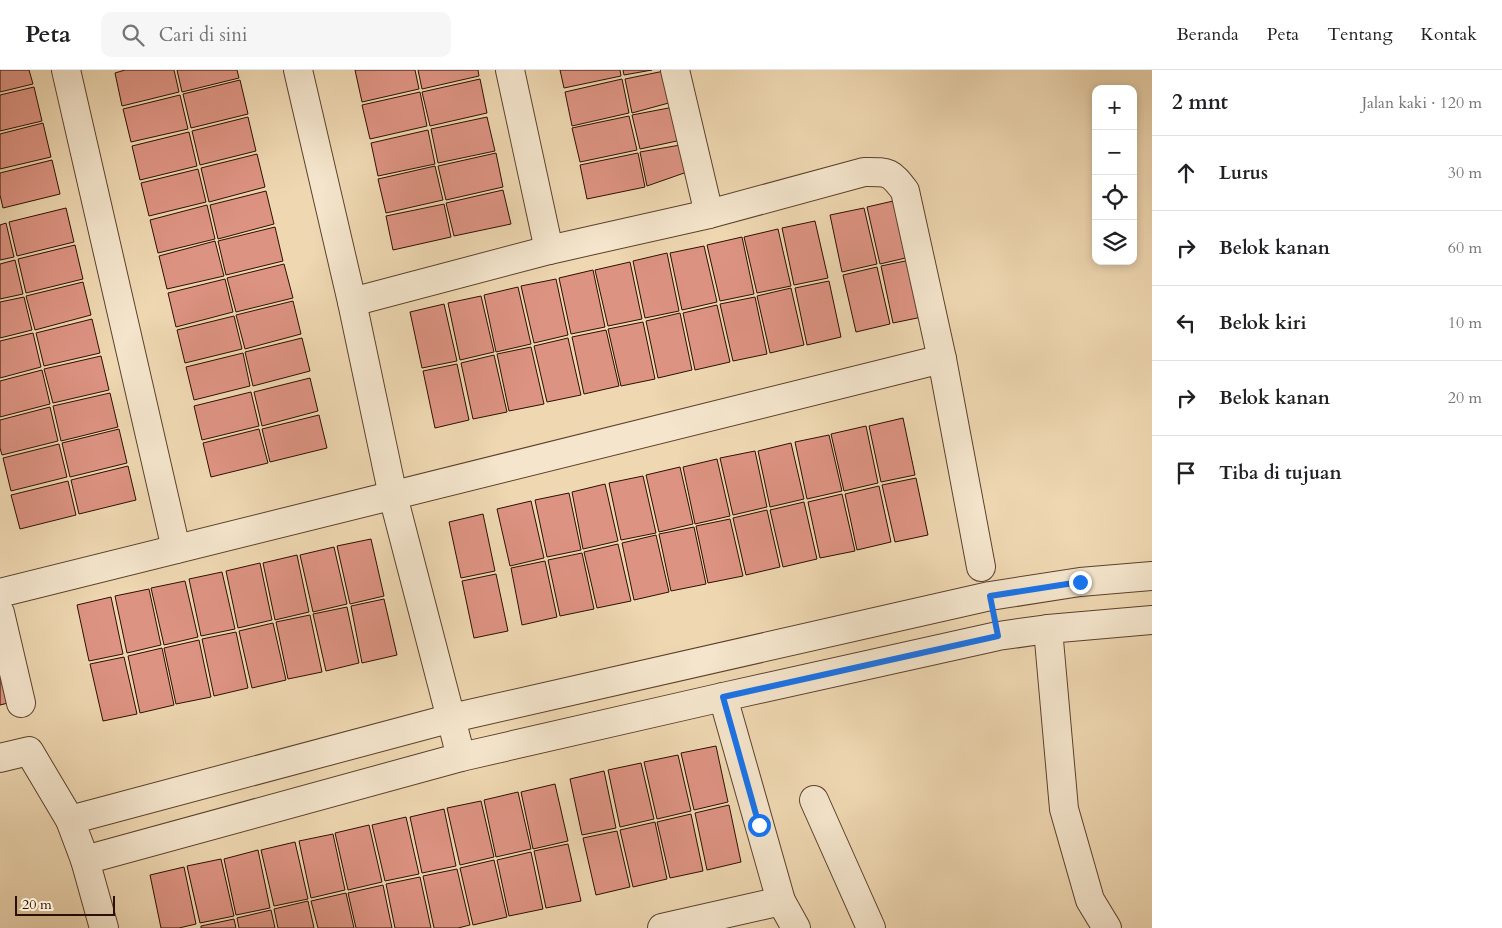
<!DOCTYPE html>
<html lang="id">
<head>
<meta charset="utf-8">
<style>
  :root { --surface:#fff; --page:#f6f6f6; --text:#202124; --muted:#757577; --line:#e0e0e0 }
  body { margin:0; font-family:Cardo,serif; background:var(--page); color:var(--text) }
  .controls { position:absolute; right:15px; top:15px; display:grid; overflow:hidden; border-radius:10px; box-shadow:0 2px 8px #0003 }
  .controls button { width:45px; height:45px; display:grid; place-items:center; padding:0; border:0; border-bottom:1px solid var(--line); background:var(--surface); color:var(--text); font:25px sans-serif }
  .scale { position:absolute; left:15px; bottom:12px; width:100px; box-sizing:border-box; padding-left:5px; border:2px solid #2c0f00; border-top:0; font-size:14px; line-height:18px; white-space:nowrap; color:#2c0f00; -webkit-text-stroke:4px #f4e5cc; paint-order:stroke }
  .stop { position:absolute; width:15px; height:15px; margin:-11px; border:4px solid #1a73e8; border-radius:50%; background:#fff }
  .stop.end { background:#1a73e8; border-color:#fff; box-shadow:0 1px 5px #0008 }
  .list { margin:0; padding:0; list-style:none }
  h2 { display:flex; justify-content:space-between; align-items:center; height:65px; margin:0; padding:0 20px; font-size:21px }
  h2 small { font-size:16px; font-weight:400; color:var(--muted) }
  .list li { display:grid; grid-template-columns:32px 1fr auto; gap:15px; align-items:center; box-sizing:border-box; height:75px; padding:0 20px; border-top:1px solid var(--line) }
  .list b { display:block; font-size:19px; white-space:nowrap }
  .list em { font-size:16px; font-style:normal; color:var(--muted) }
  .icon { flex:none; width:28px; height:28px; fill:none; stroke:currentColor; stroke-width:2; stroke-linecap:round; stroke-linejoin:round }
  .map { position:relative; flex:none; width:1152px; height:858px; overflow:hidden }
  header { display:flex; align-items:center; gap:30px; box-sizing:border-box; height:70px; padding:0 25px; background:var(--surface); border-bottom:1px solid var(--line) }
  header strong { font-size:24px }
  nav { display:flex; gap:28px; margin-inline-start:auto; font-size:18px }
  .search { width:350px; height:45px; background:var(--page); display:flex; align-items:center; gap:12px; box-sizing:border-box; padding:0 18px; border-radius:10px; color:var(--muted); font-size:19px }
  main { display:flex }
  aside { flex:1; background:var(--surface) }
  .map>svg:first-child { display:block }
  .building { fill:#dd9382; stroke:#2c0f00 }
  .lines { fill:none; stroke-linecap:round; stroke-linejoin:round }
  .minor-casing { stroke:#5c412c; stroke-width:30 }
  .minor { stroke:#f4e5cc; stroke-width:28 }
  .route { stroke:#1a73e8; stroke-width:6 }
</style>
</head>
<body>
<header>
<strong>Peta</strong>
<div class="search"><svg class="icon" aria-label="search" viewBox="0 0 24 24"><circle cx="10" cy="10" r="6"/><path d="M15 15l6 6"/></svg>Cari di sini</div>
<nav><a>Beranda</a><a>Peta</a><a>Tentang</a><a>Kontak</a></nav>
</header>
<main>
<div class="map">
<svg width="1152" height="858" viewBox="0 0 1152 858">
  <rect width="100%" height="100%" fill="#eed7b1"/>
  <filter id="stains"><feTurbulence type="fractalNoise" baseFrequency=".004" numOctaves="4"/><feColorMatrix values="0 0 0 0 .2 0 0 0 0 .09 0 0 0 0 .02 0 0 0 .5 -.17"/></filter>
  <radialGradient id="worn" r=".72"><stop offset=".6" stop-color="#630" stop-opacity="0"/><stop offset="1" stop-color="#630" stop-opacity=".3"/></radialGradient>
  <g class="building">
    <path d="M0 0H29L33 14 0 22Z"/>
    <path d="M125 0H174L179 22 122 36 115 3Z"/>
    <path d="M177 0H237L239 8 182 22Z"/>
    <path d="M355 0H415L419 19 362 32Z"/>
    <path d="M418 0H478L479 6 422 19Z"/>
    <path d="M560 0H620L621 6 564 18Z"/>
    <path d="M623 0H652L624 5Z"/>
    <path d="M669 0 676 31 632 43 625 9Z"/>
    <path d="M480 9 487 43 430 56 422 22Z"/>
    <path d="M622 9 629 43 572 56 565 22Z"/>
    <path d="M240 10 248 44 191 58 183 24Z"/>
    <path d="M34 17 42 51 0 61V25Z"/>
    <path d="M420 22 427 56 370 69 362 35Z"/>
    <path d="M180 25 188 59 131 72 123 39Z"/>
    <path d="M679 36 686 69 640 79 632 45Z"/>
    <path d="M629 46 637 80 580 92 572 58Z"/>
    <path d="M248 47 256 81 200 95 192 61Z"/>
    <path d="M487 47 495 81 438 93 431 59Z"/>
    <path d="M43 53 51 87 0 99V64Z"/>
    <path d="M428 60 435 94 378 106 371 73Z"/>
    <path d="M189 62 197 96 140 110 132 76Z"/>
    <path d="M686 74 687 102 647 116 640 82Z"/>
    <path d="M496 83 503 117 446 130 438 96Z"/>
    <path d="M638 83 645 117 587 129 580 95Z"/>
    <path d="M257 84 265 117 209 132 201 98Z"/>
    <path d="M52 90 60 124 3 138 0 125V103Z"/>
    <path d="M435 96 443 130 386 143 378 109Z"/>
    <path d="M198 99 206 132 149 146 141 113Z"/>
    <path d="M503 120 511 154 454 166 446 133Z"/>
    <path d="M266 121 274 154 218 169 210 135Z"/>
    <path d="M902 129 914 186 880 194 867 137Z"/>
    <path d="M444 134 451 167 393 180 386 146Z"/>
    <path d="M207 135 215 169 158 183 150 150Z"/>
    <path d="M66 138 74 172 17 186 9 152Z"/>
    <path d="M864 138 877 194 842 202 830 145Z"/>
    <path d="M815 151 828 208 794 215 782 158Z"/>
    <path d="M6 153 14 187 0 190V155Z"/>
    <path d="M275 157 283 191 226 205 218 171Z"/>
    <path d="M778 159 791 216 757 223 744 167Z"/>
    <path d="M742 167 754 224 720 231 707 175Z"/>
    <path d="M215 171 224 206 167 219 159 186Z"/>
    <path d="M75 175 83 209 26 223 18 189Z"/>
    <path d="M704 176 717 232 682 240 670 183Z"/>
    <path d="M667 183 679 241 645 248 633 191Z"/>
    <path d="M915 189 927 246 893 253 881 196Z"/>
    <path d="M15 190 23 224 0 229V194Z"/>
    <path d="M630 192 642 249 608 256 595 200Z"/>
    <path d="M284 194 293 228 236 242 227 208Z"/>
    <path d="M877 197 890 254 856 262 843 205Z"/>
    <path d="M593 200 605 257 571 264 559 208Z"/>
    <path d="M225 209 233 242 176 257 168 223Z"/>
    <path d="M556 209 568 265 534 273 521 216Z"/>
    <path d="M829 211 841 267 807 275 795 218Z"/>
    <path d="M83 212 91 245 35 260 26 226Z"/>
    <path d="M518 217 531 274 496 282 484 225Z"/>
    <path d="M791 218 804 275 770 283 757 226Z"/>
    <path d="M481 226 494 282 460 290 448 233Z"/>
    <path d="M24 227 32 260 0 268V232Z"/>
    <path d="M755 227 767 284 733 291 720 234Z"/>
    <path d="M293 231 301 264 245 279 236 245Z"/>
    <path d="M444 234 457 291 422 298 410 242Z"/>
    <path d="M717 235 730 292 695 300 683 243Z"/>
    <path d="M680 243 692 300 658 308 646 251Z"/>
    <path d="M234 246 242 279 185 293 177 260Z"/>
    <path d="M92 249 100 283 44 296 36 263Z"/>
    <path d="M643 252 655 309 621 316 608 259Z"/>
    <path d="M606 260 619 316 584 324 572 267Z"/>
    <path d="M33 263 41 297 0 308V271Z"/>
    <path d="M302 268 310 301 253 316 245 282Z"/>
    <path d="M568 268 581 325 547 332 534 276Z"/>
    <path d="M531 277 544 334 509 341 497 284Z"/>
    <path d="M243 283 250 316 194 330 186 297Z"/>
    <path d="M494 285 507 342 473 349 461 293Z"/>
    <path d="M101 286 109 320 53 333 44 299Z"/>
    <path d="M457 294 469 350 435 358 423 301Z"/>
    <path d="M42 300 50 334 0 347V311Z"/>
    <path d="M310 308 318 341 262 356 254 322Z"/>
    <path d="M251 322 259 356 202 370 194 336Z"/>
    <path d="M110 323 118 357 61 371 53 336Z"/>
    <path d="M50 337 58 371 2 385 0 378V350Z"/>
    <path d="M319 345 327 378 270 392 262 359Z"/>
    <path d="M903 348 915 405 881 412 869 356Z"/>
    <path d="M866 356 878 413 844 421 831 364Z"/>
    <path d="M119 359 127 393 70 407 62 373Z"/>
    <path d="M259 359 268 393 211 407 203 373Z"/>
    <path d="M829 365 842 421 807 429 795 372Z"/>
    <path d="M791 373 804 429 770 437 758 381Z"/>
    <path d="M59 374 67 407 11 421 3 388Z"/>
    <path d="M755 381 767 437 733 445 720 388Z"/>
    <path d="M717 389 730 446 695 454 683 397Z"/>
    <path d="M128 396 136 430 79 444 71 410Z"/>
    <path d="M680 397 693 454 659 462 646 405Z"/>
    <path d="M643 406 656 463 621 470 609 413Z"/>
    <path d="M916 408 928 465 895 472 882 415Z"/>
    <path d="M68 411 76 445 20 459 11 425Z"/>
    <path d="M605 414 618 471 583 479 572 422Z"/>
    <path d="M879 416 891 472 857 480 845 424Z"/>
    <path d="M569 423 581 480 547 487 535 430Z"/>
    <path d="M842 424 855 481 820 488 808 432Z"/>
    <path d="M531 431 544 488 510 496 497 439Z"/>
    <path d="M804 432 817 489 783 497 770 440Z"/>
    <path d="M767 440 780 497 746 505 733 448Z"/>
    <path d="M483 444 495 501 461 508 449 452Z"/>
    <path d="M730 449 743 506 708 513 696 456Z"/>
    <path d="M694 457 706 514 671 521 659 464Z"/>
    <path d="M656 465 669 522 634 530 622 473Z"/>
    <path d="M371 469 384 526 350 534 337 476Z"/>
    <path d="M618 474 631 531 597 538 584 482Z"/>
    <path d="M334 477 347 534 313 542 300 485Z"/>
    <path d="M582 483 594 539 560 546 548 490Z"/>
    <path d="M297 485 309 542 275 550 263 493Z"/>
    <path d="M545 491 557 547 522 555 511 498Z"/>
    <path d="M260 493 272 550 238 558 226 501Z"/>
    <path d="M222 502 235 559 201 566 189 509Z"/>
    <path d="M496 504 508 561 474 568 462 511Z"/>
    <path d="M185 511 198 567 164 575 151 518Z"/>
    <path d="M149 519 161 575 127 583 115 526Z"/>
    <path d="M111 527 123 584 89 591 77 535Z"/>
    <path d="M384 529 397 585 362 593 351 536Z"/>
    <path d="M347 537 359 593 326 601 313 544Z"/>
    <path d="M310 545 322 602 288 609 276 552Z"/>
    <path d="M273 553 286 610 252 618 239 561Z"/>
    <path d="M236 562 248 618 214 626 202 569Z"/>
    <path d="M199 570 211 627 176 634 164 578Z"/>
    <path d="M162 578 174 635 140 643 128 586Z"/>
    <path d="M124 587 137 644 103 651 90 594Z"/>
    <path d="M0 599 8 633 0 635Z"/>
    <path d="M716 676 728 732 694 740 681 683Z"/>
    <path d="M678 685 691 741 657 749 644 692Z"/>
    <path d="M641 693 654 749 620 757 608 700Z"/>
    <path d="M604 701 616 758 582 765 570 709Z"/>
    <path d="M555 714 568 771 533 779 521 722Z"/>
    <path d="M518 722 531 779 496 787 484 730Z"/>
    <path d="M481 731 494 787 460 795 447 738Z"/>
    <path d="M729 735 741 792 707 800 695 743Z"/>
    <path d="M444 739 456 796 422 803 410 747Z"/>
    <path d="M691 744 703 801 670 808 657 752Z"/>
    <path d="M406 747 419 804 385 811 372 755Z"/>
    <path d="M655 752 667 809 633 817 620 760Z"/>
    <path d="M369 755 382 812 348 820 335 763Z"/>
    <path d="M617 761 630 817 596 825 583 768Z"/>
    <path d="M333 764 345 820 311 828 299 771Z"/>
    <path d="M295 772 308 829 274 836 261 780Z"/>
    <path d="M568 774 581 831 546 838 534 781Z"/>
    <path d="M258 780 270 838 236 845 224 789Z"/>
    <path d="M531 782 543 839 509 846 497 790Z"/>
    <path d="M221 789 234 846 200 853 187 796Z"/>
    <path d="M494 790 507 847 473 855 460 798Z"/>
    <path d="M184 797 196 854 179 858H161L150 805Z"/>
    <path d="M457 799 470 855 458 858H434L423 806Z"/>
    <path d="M420 807 431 858H395L386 814Z"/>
    <path d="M383 815 392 858H356L348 823Z"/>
    <path d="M346 823 354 858H318L311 831Z"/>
    <path d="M308 831 314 858H278L274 839Z"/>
    <path d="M271 840 275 858H239L237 848Z"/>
    <path d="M234 849 236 858H201V856Z"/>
  </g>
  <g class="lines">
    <defs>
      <g id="minor">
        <path d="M66 0 176 479"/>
        <path d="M298 0 352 232 393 426 461 687"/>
        <path d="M510 0 549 180"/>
        <path d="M675 0 709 144"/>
        <path d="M352 232 549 180 709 144 864 102C889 102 890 101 905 121L942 289 981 497"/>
        <path d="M0 523 942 289"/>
        <path d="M0 543 21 633"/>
        <path d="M1048 559 1064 739 1090 830 1107 858"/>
        <path d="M723 627 781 831 796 858"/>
        <path d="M0 688 29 681 70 750 85 790 104 858"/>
        <path d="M814 730 871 858"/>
        <path d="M70 750 452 648 990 526 1080 512 1152 506"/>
        <path d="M85 790 461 687 723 627 998 566 1048 559 1152 550"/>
        <path d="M662 858 781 831"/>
      </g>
    </defs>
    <use href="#minor" class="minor-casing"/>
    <use href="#minor" class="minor"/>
  </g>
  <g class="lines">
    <path class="route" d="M759 755 723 627 998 566 990 526 1080 512"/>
  </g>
  <rect width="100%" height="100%" filter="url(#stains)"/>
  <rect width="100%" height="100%" fill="url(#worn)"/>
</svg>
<div class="controls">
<button>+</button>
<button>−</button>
<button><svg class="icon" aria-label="locate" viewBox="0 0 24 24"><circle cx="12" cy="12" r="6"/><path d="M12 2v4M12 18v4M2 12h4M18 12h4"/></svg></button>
<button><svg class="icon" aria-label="layers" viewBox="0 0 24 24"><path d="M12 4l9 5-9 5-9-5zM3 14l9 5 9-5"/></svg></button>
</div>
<div class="scale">20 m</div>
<div class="stop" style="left:759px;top:755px"></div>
<div class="stop end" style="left:1080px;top:512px"></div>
</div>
<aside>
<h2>2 mnt<small>Jalan kaki · 120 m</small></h2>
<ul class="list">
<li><svg class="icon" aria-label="ahead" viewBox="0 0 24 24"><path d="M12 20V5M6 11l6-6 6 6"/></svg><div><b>Lurus</b></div><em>30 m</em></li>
<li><svg class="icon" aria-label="right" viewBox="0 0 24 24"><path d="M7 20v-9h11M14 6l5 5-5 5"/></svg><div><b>Belok kanan</b></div><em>60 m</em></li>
<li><svg class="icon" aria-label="left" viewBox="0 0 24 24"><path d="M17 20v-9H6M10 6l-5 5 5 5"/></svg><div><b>Belok kiri</b></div><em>10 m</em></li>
<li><svg class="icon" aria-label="right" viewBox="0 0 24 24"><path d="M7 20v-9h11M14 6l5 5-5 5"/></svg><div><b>Belok kanan</b></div><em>20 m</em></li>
<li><svg class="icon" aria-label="arrive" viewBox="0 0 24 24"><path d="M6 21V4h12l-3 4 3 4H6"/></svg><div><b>Tiba di tujuan</b></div></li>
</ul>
</aside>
</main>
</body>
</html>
